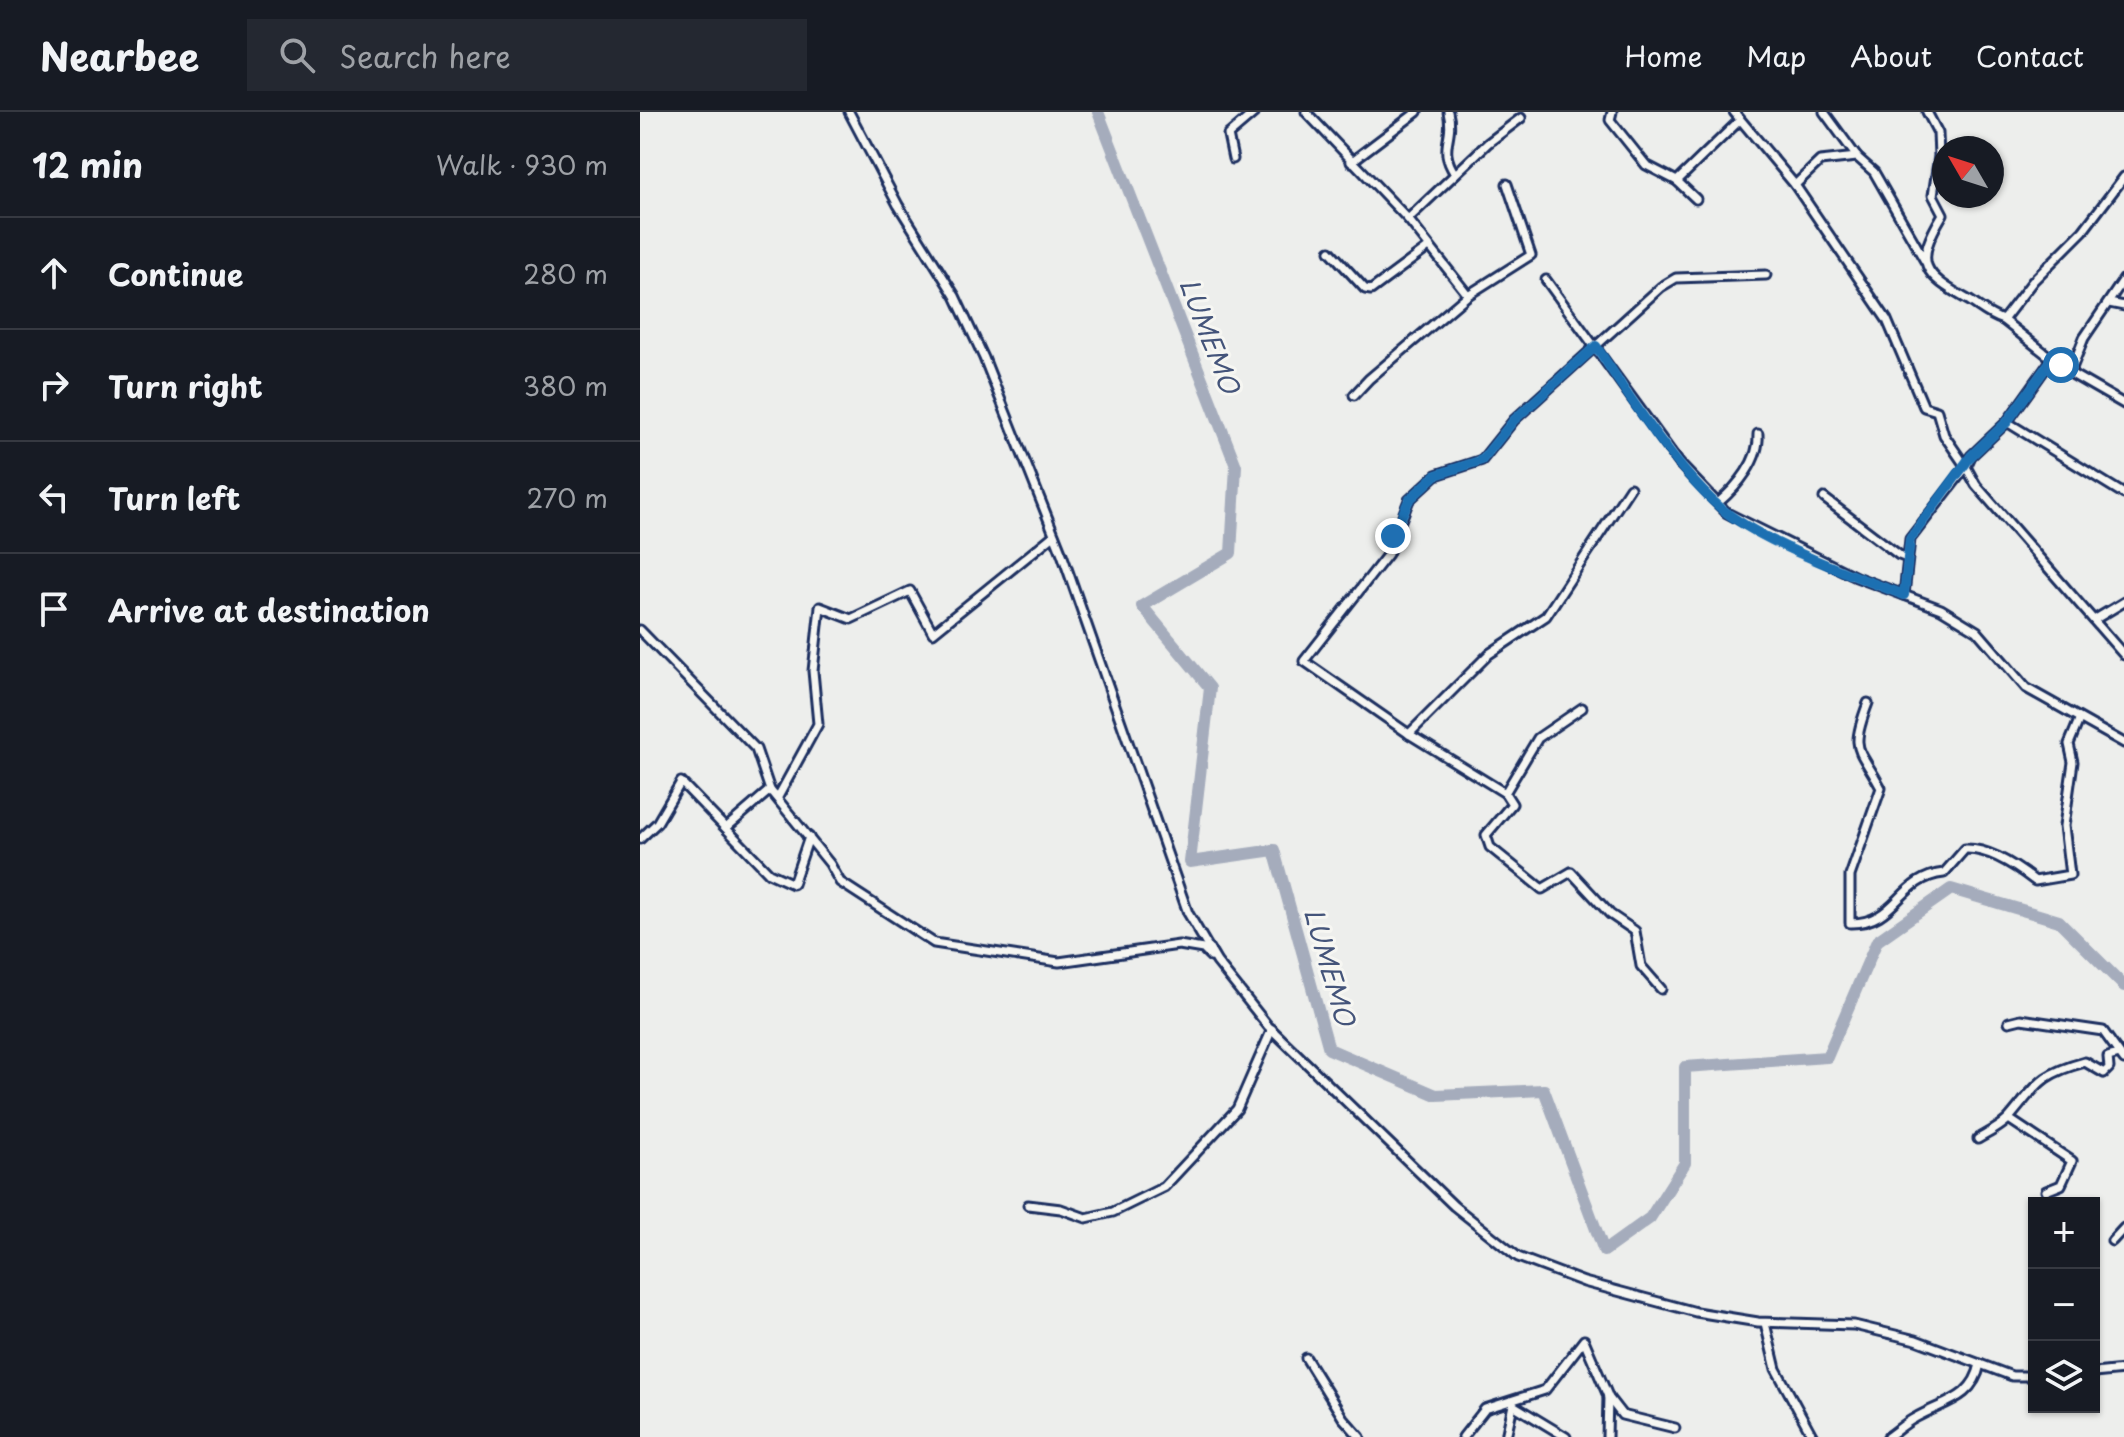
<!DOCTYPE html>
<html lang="en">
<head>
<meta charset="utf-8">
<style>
  :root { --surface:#171b24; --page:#242831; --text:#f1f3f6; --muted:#9ea1a6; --line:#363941 }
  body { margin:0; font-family:"Playpen Sans",sans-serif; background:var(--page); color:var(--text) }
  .controls { position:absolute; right:24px; bottom:24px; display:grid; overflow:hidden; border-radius:0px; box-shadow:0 2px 6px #0004 }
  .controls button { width:72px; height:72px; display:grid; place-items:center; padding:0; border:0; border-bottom:2px solid var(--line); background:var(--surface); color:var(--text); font:40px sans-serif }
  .compass { position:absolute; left:1292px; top:24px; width:72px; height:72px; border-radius:50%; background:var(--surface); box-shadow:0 2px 6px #0004; rotate:309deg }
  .stop { position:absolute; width:24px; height:24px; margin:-18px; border:6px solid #1f6fb2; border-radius:50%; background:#fff }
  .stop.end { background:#1f6fb2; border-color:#fff; box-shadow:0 2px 8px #0008 }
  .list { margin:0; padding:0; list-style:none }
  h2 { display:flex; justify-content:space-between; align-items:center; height:104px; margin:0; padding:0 32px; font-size:34px }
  h2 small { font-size:26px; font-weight:400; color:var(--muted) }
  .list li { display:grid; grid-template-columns:52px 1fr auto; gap:24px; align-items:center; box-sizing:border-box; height:112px; padding:0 32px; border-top:2px solid var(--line) }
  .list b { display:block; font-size:30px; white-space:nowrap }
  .list em { font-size:26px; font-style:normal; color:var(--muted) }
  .icon { flex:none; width:44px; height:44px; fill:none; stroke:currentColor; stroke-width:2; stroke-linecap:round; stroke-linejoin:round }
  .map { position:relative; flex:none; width:1484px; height:1325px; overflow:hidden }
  header { display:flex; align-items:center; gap:48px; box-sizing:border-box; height:112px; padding:0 40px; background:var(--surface); border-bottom:2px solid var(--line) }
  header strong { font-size:38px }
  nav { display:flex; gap:44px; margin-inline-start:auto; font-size:28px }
  .search { width:560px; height:72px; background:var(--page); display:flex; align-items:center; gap:20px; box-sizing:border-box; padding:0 28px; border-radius:0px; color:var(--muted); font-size:30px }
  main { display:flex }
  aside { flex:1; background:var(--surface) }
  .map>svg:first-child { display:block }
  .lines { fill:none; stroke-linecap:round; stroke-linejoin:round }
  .river { stroke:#a5acbc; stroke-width:12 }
  .minor-casing { stroke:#1b2f5e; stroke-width:13 }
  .minor { stroke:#f6f6f2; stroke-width:7 }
  .route { stroke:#1f6fb2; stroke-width:10 }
  .labels { text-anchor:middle; stroke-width:6; stroke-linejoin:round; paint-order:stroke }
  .water-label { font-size:26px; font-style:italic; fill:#44547a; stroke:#f6f6f2 }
</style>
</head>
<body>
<header>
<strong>Nearbee</strong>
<div class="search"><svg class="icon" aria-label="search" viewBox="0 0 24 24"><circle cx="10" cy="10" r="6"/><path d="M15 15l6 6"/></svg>Search here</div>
<nav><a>Home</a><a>Map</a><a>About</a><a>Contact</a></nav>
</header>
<main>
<aside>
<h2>12 min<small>Walk · 930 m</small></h2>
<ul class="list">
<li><svg class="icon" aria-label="ahead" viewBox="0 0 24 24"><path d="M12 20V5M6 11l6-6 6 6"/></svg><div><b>Continue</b></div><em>280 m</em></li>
<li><svg class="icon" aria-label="right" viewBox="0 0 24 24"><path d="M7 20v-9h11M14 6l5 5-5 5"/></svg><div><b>Turn right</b></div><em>380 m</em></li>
<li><svg class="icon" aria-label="left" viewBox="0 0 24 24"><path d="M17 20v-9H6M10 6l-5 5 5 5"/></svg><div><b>Turn left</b></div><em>270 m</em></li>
<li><svg class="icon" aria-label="arrive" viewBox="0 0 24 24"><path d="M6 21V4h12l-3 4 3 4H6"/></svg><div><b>Arrive at destination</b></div></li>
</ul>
</aside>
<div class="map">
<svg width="1484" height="1325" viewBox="0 0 1484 1325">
  <rect width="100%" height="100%" fill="#edeeec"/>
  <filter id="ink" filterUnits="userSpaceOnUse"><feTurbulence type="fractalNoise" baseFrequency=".0125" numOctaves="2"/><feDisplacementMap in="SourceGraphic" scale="16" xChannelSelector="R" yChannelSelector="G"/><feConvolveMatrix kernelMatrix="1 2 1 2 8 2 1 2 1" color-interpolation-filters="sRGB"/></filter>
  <g filter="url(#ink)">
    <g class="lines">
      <path class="river" d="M458 0 596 354 591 441 502 494 570 576 550 750 634 738 689 937 796 983 904 978 964 1139 1010 1106 1045 1051V955L1187 945 1237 829 1311 777 1419 809 1484 874"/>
      <defs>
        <g id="minor">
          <path d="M209 0 258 93 315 184 344 246 422 442 548 801 577 850 628 914 814 1094 878 1145 944 1170 1056 1200 1118 1210 1214 1213 1276 1228 1372 1264H1394"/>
          <path d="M666 0 768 107 828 183"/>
          <path d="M808 0C815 27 797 35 815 62"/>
          <path d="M972 0 970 8 1006 53 1037 69 1056 87"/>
          <path d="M1094 0 1155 73 1247 208 1284 295 1297 299 1304 323 1326 355 1270 427 1264 483"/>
          <path d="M1184 0 1217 45 1234 60 1285 149"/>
          <path d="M1287 0 1298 21 1299 44 1293 83 1303 102C1273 152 1282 162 1330 189 1341 196 1350 204 1363 208"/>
          <path d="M593 47 588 23 615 0"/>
          <path d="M711 50 777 0"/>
          <path d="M1484 65 1443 119 1393 169 1363 208 1430 261 1484 292"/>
          <path d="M1037 69 1100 8"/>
          <path d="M1155 73 1180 49 1217 45"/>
          <path d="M768 107 848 31 881 6"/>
          <path d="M690 139 725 177 731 178 789 135"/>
          <path d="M906 168 1040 352 1087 401 1216 465 1301 497 1337 519 1386 576 1484 631"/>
          <path d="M1469 191 1484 194"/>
          <path d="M1412 247 1367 310 1331 344 1326 355 1336 373 1484 543"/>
          <path d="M1430 261 1444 226 1484 167"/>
          <path d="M714 283 729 267 828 183 891 143 867 72"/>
          <path d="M1367 310 1484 382"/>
          <path d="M1184 386 1259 443 1267 446"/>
          <path d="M1078 391C1097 375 1120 348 1118 322"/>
          <path d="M1454 508 1484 490"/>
          <path d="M0 518 116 637 130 678 190 752 200 770 294 831 419 850 539 833 563 837 571 845"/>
          <path d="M1228 591C1209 641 1219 634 1241 676L1210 764V811C1257 812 1258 766 1304 761L1325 737C1349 736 1376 754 1395 769L1430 763 1424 714 1433 650 1429 632 1439 608"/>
          <path d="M942 596 898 626 865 681 769 622 664 549 748 442 769 388 796 363 842 348 874 308 1021 175 1036 166 1126 163"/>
          <path d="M769 622 849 542 906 504 990 376"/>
          <path d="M865 681 872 692 846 723 850 735 902 777 931 760 970 802 995 819 1001 854 1021 877"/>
          <path d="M138 685 178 612 173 559 180 495 211 507 270 479 293 521 414 423"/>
          <path d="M86 716 130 678"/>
          <path d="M0 727 17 711 41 670 129 761 153 772 169 725"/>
          <path d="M1369 910 1381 907 1463 919 1484 948"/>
          <path d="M1369 1007 1432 1049 1421 1073 1406 1079"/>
          <path d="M1338 1027C1348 1021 1363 1014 1370 1005 1398 972 1400 962 1445 950L1464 961 1469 956 1468 945 1479 942"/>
          <path d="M388 1093 421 1097 446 1106 473 1100 524 1075 597 997 632 917"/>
          <path d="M1472 1129 1484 1116"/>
          <path d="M1125 1211 1136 1257 1173 1325"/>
          <path d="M666 1246 703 1306 720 1325"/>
          <path d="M1454 1261 1484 1258"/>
          <path d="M968 1285 982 1303 1035 1316"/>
          <path d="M873 1289V1293L926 1325"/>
          <path d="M823 1325 845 1297 905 1278 944 1228 968 1284 967 1325"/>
          <path d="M866 1325 873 1293"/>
          <path d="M1248 1325C1257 1319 1265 1311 1275 1306 1302 1290 1333 1288 1340 1252"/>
        </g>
      </defs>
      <use href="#minor" class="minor-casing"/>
      <use href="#minor" class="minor"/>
    </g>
  </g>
  <g class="lines" filter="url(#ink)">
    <path class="route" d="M753 424 769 388 796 363 842 348 874 308 956 234C987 282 1042 367 1087 401 1129 433 1214 464 1264 483L1270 427 1331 344 1367 310 1412 247 1421 253"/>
  </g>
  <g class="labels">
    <g class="water-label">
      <text transform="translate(569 224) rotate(69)" y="9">LUMEMO</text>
      <text transform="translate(689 855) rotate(74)" y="9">LUMEMO</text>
    </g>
  </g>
</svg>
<div class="controls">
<button>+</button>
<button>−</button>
<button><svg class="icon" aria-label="layers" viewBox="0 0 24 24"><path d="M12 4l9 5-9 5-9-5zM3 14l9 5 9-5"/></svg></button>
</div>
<svg class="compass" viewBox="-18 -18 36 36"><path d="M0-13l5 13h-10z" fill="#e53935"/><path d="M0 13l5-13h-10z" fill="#9ea1a6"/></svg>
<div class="stop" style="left:1421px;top:253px"></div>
<div class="stop end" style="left:753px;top:424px"></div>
</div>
</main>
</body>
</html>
